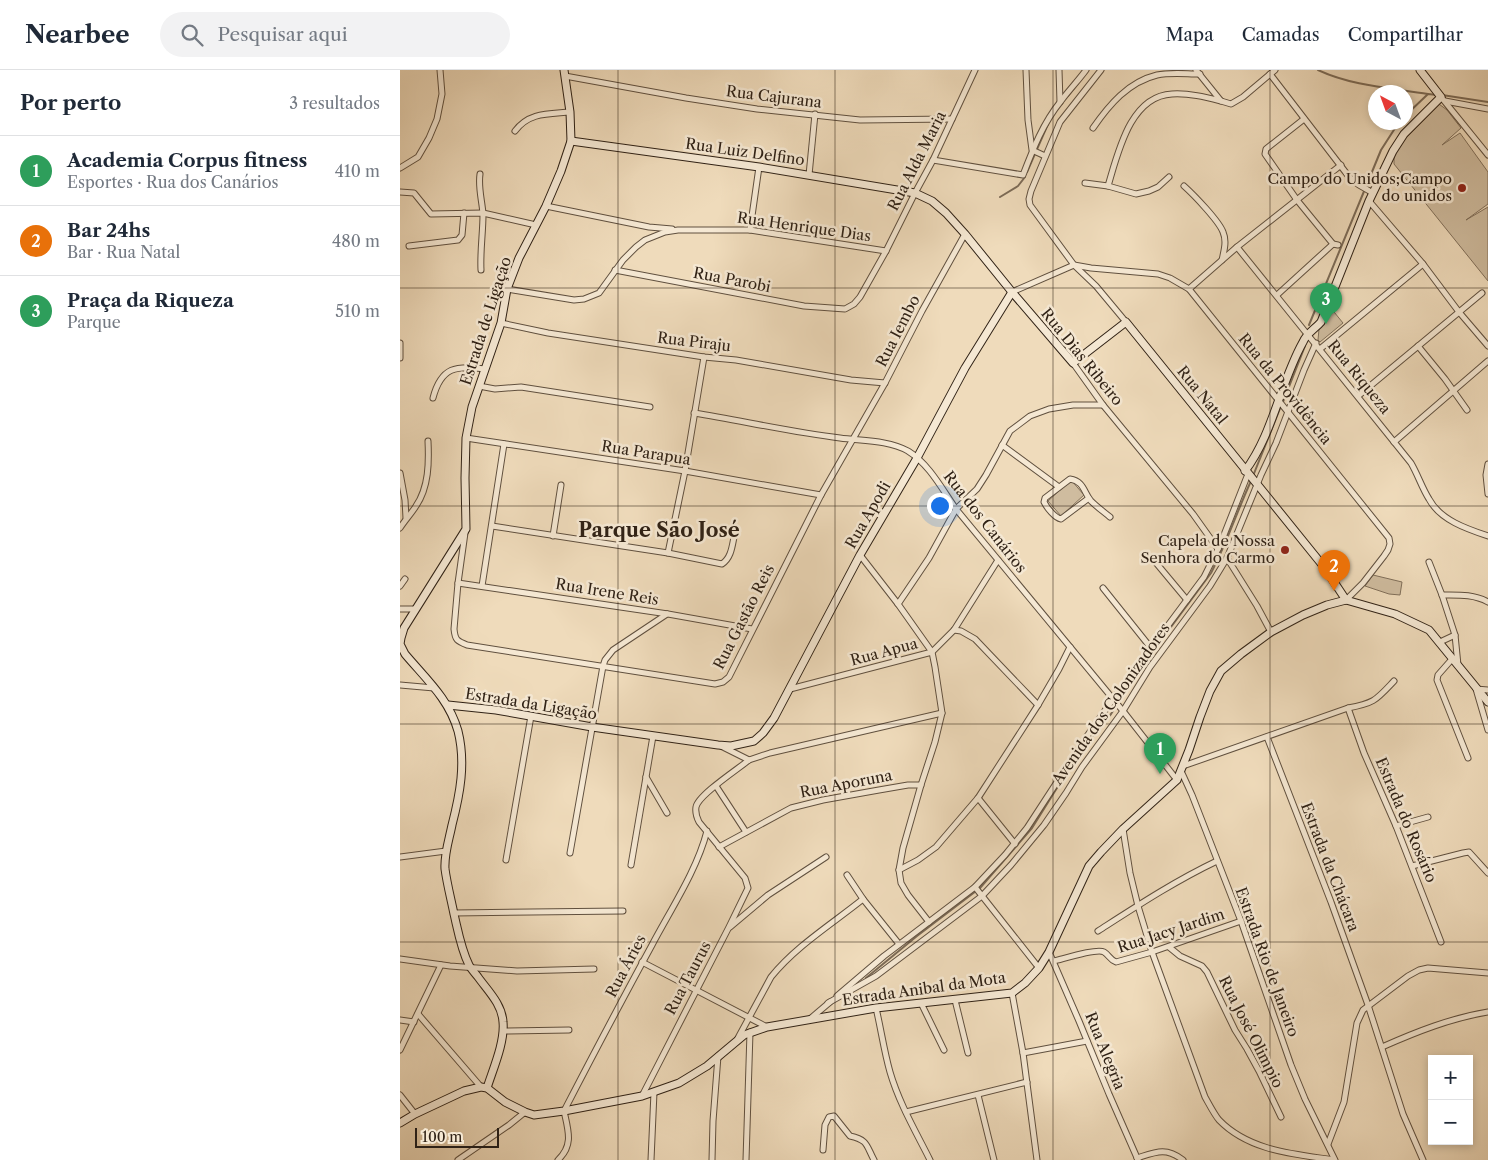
<!DOCTYPE html>
<html lang="pt">
<head>
<meta charset="utf-8">
<style>
  :root { --surface:#fff; --page:#f2f2f3; --text:#1f2937; --muted:#747a83; --line:#e0e1e3; --accent:#111827 }
  body { margin:0; font-family:"Libre Caslon Text",serif; background:var(--page); color:var(--text) }
  .controls { position:absolute; right:15px; bottom:15px; display:grid; overflow:hidden; border-radius:0px; box-shadow:0 2px 8px #0003 }
  .controls button { width:45px; height:45px; display:grid; place-items:center; padding:0; border:0; border-bottom:1px solid var(--line); background:var(--surface); color:var(--text); font:25px sans-serif }
  .compass { position:absolute; left:968px; top:15px; width:45px; height:45px; border-radius:50%; background:var(--surface); box-shadow:0 2px 8px #0003; rotate:319deg }
  .scale { position:absolute; left:15px; bottom:12px; width:84px; box-sizing:border-box; padding-left:5px; border:2px solid #302216; border-top:0; font-size:14px; line-height:18px; white-space:nowrap; color:#302216; -webkit-text-stroke:4px #f5e8d3; paint-order:stroke }
  .you { position:absolute; left:539px; top:435px; width:18px; height:18px; margin:-12px; border:4px solid #fff; border-radius:50%; background:#1a73e8; box-shadow:0 0 0 8px #1a73e833 }
  .badge { display:grid; place-items:center; width:32px; height:32px; border-radius:50%; background:var(--accent); color:#fff; font-size:16px; font-weight:700 }
  .pin { position:absolute; translate:-50% -41px; filter:drop-shadow(0 1px 2px #0008) }
  .pin::after { content:''; position:absolute; top:26px; width:18px; height:15px; background:inherit; clip-path:polygon(0 0,100% 0,50% 100%) }
  .list { margin:0; padding:0; list-style:none }
  h2 { display:flex; justify-content:space-between; align-items:center; height:65px; margin:0; padding:0 20px; font-size:21px }
  h2 small { font-size:16px; font-weight:400; color:var(--muted) }
  .list li { display:grid; grid-template-columns:32px 1fr auto; gap:15px; align-items:center; box-sizing:border-box; height:70px; padding:0 20px; border-top:1px solid var(--line) }
  .list b { display:block; font-size:19px; white-space:nowrap }
  .list p { margin:0; font-size:16px; white-space:nowrap; color:var(--muted) }
  .list em { font-size:16px; font-style:normal; color:var(--muted) }
  .icon { flex:none; width:28px; height:28px; fill:none; stroke:currentColor; stroke-width:2; stroke-linecap:round; stroke-linejoin:round }
  .map { position:relative; flex:none; width:1088px; height:1090px; overflow:hidden }
  header { display:flex; align-items:center; gap:30px; box-sizing:border-box; height:70px; padding:0 25px; background:var(--surface); border-bottom:1px solid var(--line) }
  header strong { font-size:24px }
  nav { display:flex; gap:28px; margin-inline-start:auto; font-size:18px }
  .search { width:350px; height:45px; background:var(--page); display:flex; align-items:center; gap:12px; box-sizing:border-box; padding:0 18px; border-radius:28px; color:var(--muted); font-size:19px }
  main { display:flex }
  aside { flex:1; background:var(--surface) }
  .map>svg:first-child { display:block }
  .green { fill:#cfbc9f; stroke:#806f5a }
  .lines { fill:none; stroke-linecap:round; stroke-linejoin:round }
  .stream { stroke:#7c6b57; stroke-width:2 }
  .street-casing { stroke:#60503f; stroke-width:7 }
  .secondary-casing { stroke:#302216; stroke-width:9 }
  .street { stroke:#f5e8d3; stroke-width:5 }
  .secondary { stroke:#f5e8d3; stroke-width:7 }
  .grid { fill:none; stroke:#302216; stroke-width:1; stroke-opacity:0.55 }
  .poi-dot { fill:#8f2418; stroke:#f5e8d3; stroke-width:2 }
  .labels { text-anchor:middle; stroke-width:5; stroke-linejoin:round; paint-order:stroke }
  .street-label { font-size:15px; fill:#302216; stroke:#f5e8d3 }
  .poi-label { font-size:15px; fill:#302216; stroke:#f5e8d3; text-anchor:end }
  .district-label { font-size:20px; font-weight:bold; fill:#302216; stroke:#f5e8d3 }
</style>
</head>
<body>
<header>
<strong>Nearbee</strong>
<div class="search"><svg class="icon" aria-label="search" viewBox="0 0 24 24"><circle cx="10" cy="10" r="6"/><path d="M15 15l6 6"/></svg>Pesquisar aqui</div>
<nav><a>Mapa</a><a>Camadas</a><a>Compartilhar</a></nav>
</header>
<main>
<aside>
<h2>Por perto<small>3 resultados</small></h2>
<ul class="list">
<li><span class="badge" style="background:#2e9e5b">1</span><div><b>Academia Corpus fitness</b><p>Esportes · Rua dos Canários</p></div><em>410 m</em></li>
<li><span class="badge" style="background:#e8710a">2</span><div><b>Bar 24hs</b><p>Bar · Rua Natal</p></div><em>480 m</em></li>
<li><span class="badge" style="background:#2e9e5b">3</span><div><b>Praça da Riqueza</b><p>Parque</p></div><em>510 m</em></li>
</ul>
</aside>
<div class="map">
<svg width="1088" height="1090" viewBox="0 0 1088 1090">
  <rect width="100%" height="100%" fill="#efdbbb"/>
  <filter id="stains"><feTurbulence type="fractalNoise" baseFrequency=".004" numOctaves="4"/><feColorMatrix values="0 0 0 0 .2 0 0 0 0 .09 0 0 0 0 .02 0 0 0 .5 -.17"/></filter>
  <radialGradient id="worn" r=".72"><stop offset=".6" stop-color="#630" stop-opacity="0"/><stop offset="1" stop-color="#630" stop-opacity=".3"/></radialGradient>
  <g class="green">
    <path d="M1039 34 1047 40 1061 58 1042 75 1060 63 1088 102V134L1066 150 1088 137V211L994 94V85L1003 71Z"/>
    <path d="M930 237 943 253 920 272 918 270 919 259Z"/>
    <path d="M671 410 684 425 661 446 648 431Z"/>
    <path d="M973 505 1002 512 1000 525 989 524 965 516Z"/>
  </g>
  <g class="lines">
    <g class="stream">
      <path d="M918 0C952 16 992 18 1028 24"/>
      <path d="M1042 25 1088 32"/>
      <path d="M668 26 679 12"/>
      <path d="M1006 45 1028 24 1037 25"/>
      <path d="M627 102 648 54"/>
      <path d="M600 127 618 116 625 107"/>
      <path d="M909 255 981 80 999 52"/>
      <path d="M883 332 905 276"/>
      <path d="M853 406 881 336"/>
      <path d="M466 908 517 866 580 818 632 758 680 681 711 644 748 588 811 503C827 473 837 441 851 411"/>
    </g>
    <defs>
      <g id="street">
        <path d="M626 0 628 50 632 80 645 86"/>
        <path d="M659 0 660 32"/>
        <path d="M701 0 660 52 631 121 629 129 630 135 674 195 696 216 726 252"/>
        <path d="M796 0 821 31 831 34 843 27 875 0"/>
        <path d="M870 4 950 108 959 115 973 123"/>
        <path d="M165 6 286 28 357 39 460 50 552 49"/>
        <path d="M1041 27 1088 85"/>
        <path d="M1045 31 1088 39"/>
        <path d="M904 49 866 79 865 84 897 130 933 174 938 175"/>
        <path d="M693 58C709 35 728 12 757 5 771 2 786 4 800 4"/>
        <path d="M115 61C129 42 149 44 170 42"/>
        <path d="M533 90 623 105C633 79 643 53 661 31 669 20 678 11 686 0"/>
        <path d="M0 98 18 87 29 68 37 49 42 24 40 0"/>
        <path d="M80 104C78 118 82 130 83 144 83 163 80 181 81 200"/>
        <path d="M409 105 415 44"/>
        <path d="M685 113 708 116 736 124 749 121 758 117 769 107"/>
        <path d="M708 116C718 83 730 26 772 24 789 23 805 27 821 31"/>
        <path d="M784 116C794 125 819 151 823 162 827 171 824 181 822 190"/>
        <path d="M0 122 14 123 31 144 83 143 136 155"/>
        <path d="M969 131 1023 194 1059 242 1088 276"/>
        <path d="M146 136 249 157 272 159"/>
        <path d="M350 160 359 97"/>
        <path d="M9 176 58 170 62 165 64 143"/>
        <path d="M837 177 1011 393C1018 405 1022 418 1029 429 1040 450 1067 459 1088 466"/>
        <path d="M215 200 404 236 445 239 454 234 460 227 486 181 515 123 533 90 575 0"/>
        <path d="M107 219 174 230 184 229 199 223 223 190 236 177 245 170 265 162 278 160H350L486 181"/>
        <path d="M789 219 837 177 941 95"/>
        <path d="M612 222 674 195 691 198 758 204 770 208 789 219 989 468 990 474 988 480 984 486 963 513 946 530"/>
        <path d="M877 225 933 174"/>
        <path d="M101 253 148 263 304 287 336 290 451 310 485 313"/>
        <path d="M0 273V288"/>
        <path d="M1018 276 1045 309 1067 340"/>
        <path d="M920 279 1023 194"/>
        <path d="M673 293 703 335 793 444 818 479"/>
        <path d="M79 316 95 319 121 317 250 337"/>
        <path d="M958 326 1082 223"/>
        <path d="M33 328C41 297 56 295 85 299"/>
        <path d="M294 343C343 351 391 362 440 368 462 371 488 370 508 381 529 394 542 419 556 439L723 641 777 710"/>
        <path d="M66 368 285 401 421 425"/>
        <path d="M994 372 1088 291"/>
        <path d="M602 375 659 417"/>
        <path d="M1088 394 1086 405 1088 424"/>
        <path d="M0 403 5 430 6 448"/>
        <path d="M689 428 661 449C655 448 647 438 644 432L645 428 670 409C684 411 684 423 691 431 697 437 704 442 710 447"/>
        <path d="M92 456 268 483 322 494C331 488 332 477 334 467"/>
        <path d="M0 458C5 450 11 444 16 436 29 417 29 392 28 371"/>
        <path d="M65 463 58 513 54 559C55 570 57 571 67 575L315 614 323 612 329 607 421 425 485 313 522 241 565 164"/>
        <path d="M153 466 161 415"/>
        <path d="M268 483 285 401 304 287"/>
        <path d="M460 485 498 534 532 582 535 597 542 643 535 672 521 715 503 778 499 800 501 813 508 825 529 852"/>
        <path d="M752 488 787 530"/>
        <path d="M827 488 857 536 871 562"/>
        <path d="M1029 492 1042 525 1055 565 1058 595"/>
        <path d="M58 513 268 544 352 559"/>
        <path d="M0 516 5 509"/>
        <path d="M82 516 104 374"/>
        <path d="M703 518 751 578"/>
        <path d="M1042 525C1058 525 1074 524 1088 532"/>
        <path d="M498 534 529 488 556 439 577 419 586 405 610 361 630 346 649 339 673 335H703"/>
        <path d="M0 539H15"/>
        <path d="M554 560 561 561 575 569 638 635"/>
        <path d="M1040 572 1055 565"/>
        <path d="M1053 588 1038 605 1037 610 1068 688"/>
        <path d="M0 615 34 618"/>
        <path d="M390 619 532 582 554 560 598 490"/>
        <path d="M1088 620 1076 619 1088 660"/>
        <path d="M948 638 964 683 996 756 1041 872"/>
        <path d="M867 667 931 832 968 935 1003 1044 1023 1090"/>
        <path d="M321 676 349 690 370 683 542 643"/>
        <path d="M783 696 948 638C975 633 976 630 994 611"/>
        <path d="M781 701 792 725 841 851 891 995 905 1029 935 1090"/>
        <path d="M246 707 267 743"/>
        <path d="M316 716 346 762"/>
        <path d="M578 728 615 774"/>
        <path d="M996 756 1028 747"/>
        <path d="M723 759 730 803 738 836 752 882 805 1027C809 1034 814 1044 819 1050 849 1081 894 1084 934 1090"/>
        <path d="M319 777 391 738 423 730 479 720 508 715H521"/>
        <path d="M170 783 203 596 205 590 213 580 267 544"/>
        <path d="M0 787 46 781"/>
        <path d="M106 790 131 646"/>
        <path d="M231 795 253 666"/>
        <path d="M1012 796 1063 783 1069 782 1088 803"/>
        <path d="M499 800 518 790 536 777 578 728 638 635 659 599 670 577"/>
        <path d="M447 805 463 829 499 874"/>
        <path d="M575 817 639 898"/>
        <path d="M54 843 223 841"/>
        <path d="M330 857 368 825 426 787"/>
        <path d="M698 861C737 836 775 811 817 791"/>
        <path d="M769 877 780 886 802 896 807 902 835 960 847 979 859 1001 881 1047"/>
        <path d="M649 882 679 951 709 1024 738 1090"/>
        <path d="M0 889 50 896 117 901 194 899"/>
        <path d="M654 891C663 889 697 878 704 882 709 885 710 890 716 892L752 882 841 851"/>
        <path d="M242 892 367 957"/>
        <path d="M612 923 623 983 637 1090"/>
        <path d="M437 926 484 886 575 817 605 785 627 758 685 669 713 629 804 507 820 475 848 404"/>
        <path d="M555 930 568 983"/>
        <path d="M428 933 476 906 582 826 611 795 644 755 666 723 682 697 723 641 750 597 810 516 827 488 861 405 876 373 904 300 916 273"/>
        <path d="M521 933 544 980"/>
        <path d="M476 938C481 959 484 981 490 1002 499 1033 516 1062 530 1090"/>
        <path d="M18 944 81 1017"/>
        <path d="M410 949 430 932"/>
        <path d="M0 950 14 952"/>
        <path d="M103 961 169 960"/>
        <path d="M338 968 371 907C396 876 432 854 463 829"/>
        <path d="M982 977C1016 962 1051 948 1088 942"/>
        <path d="M0 980 41 895"/>
        <path d="M623 983 687 971"/>
        <path d="M0 1025 15 1044"/>
        <path d="M578 1025 594 1090"/>
        <path d="M242 1026 329 857 348 818 345 808 299 752C297 748 295 743 296 737 298 725 338 699 349 690"/>
        <path d="M506 1042 627 1012"/>
        <path d="M928 1074 944 1032 957 953 963 940 1008 906 1019 900 1028 898 1088 903"/>
        <path d="M423 1080 425 1055 429 1047 434 1046 450 1066C468 1070 466 1075 474 1090"/>
        <path d="M737 1088C756 1082 766 1077 783 1090"/>
        <path d="M58 1090 109 1055 125 1042"/>
        <path d="M158 1090C174 1075 168 1060 164 1041 193 985 222 930 252 875 271 839 297 800 307 761"/>
        <path d="M251 1090 254 1022"/>
        <path d="M312 1090 313 1051 318 986"/>
        <path d="M346 1090 350 962"/>
      </g>
      <g id="secondary">
        <path d="M171 71 359 97 515 123 532 131 546 143 565 164 612 222 673 293 726 252 924 497 946 530"/>
        <path d="M845 401C873 364 880 313 903 272 907 263 915 259 921 252L969 131 993 81 1004 64 1041 27 1020 0"/>
        <path d="M48 635 96 640 192 657 318 675 331 676 354 671 363 663 374 648 460 485 517 388 565 298 612 222"/>
        <path d="M87 1018C93 999 105 972 103 952 102 934 88 921 78 907 75 903 71 899 69 895 61 879 58 861 54 844 51 829 47 814 45 799 44 784 49 770 52 755 60 724 66 693 58 661 49 629 26 609 5 584L0 574 1 568 4 558 66 459 65 408 66 368 72 337 101 253 107 219 119 188 146 136 161 101 171 71 170 42 164 0"/>
        <path d="M0 1053 15 1044 64 1021 81 1017 87 1018 105 1032 125 1042 134 1045 164 1041 242 1026 279 1013 307 996 344 965 367 957 476 938 612 923 625 913 639 898 649 882 689 796 701 782 723 759 777 710 789 680 800 647 810 621 821 601 841 584 871 562 903 545 927 535 946 530 995 544 1029 560 1088 632"/>
      </g>
    </defs>
    <use href="#street" class="street-casing"/>
    <use href="#secondary" class="secondary-casing"/>
    <use href="#street" class="street"/>
    <use href="#secondary" class="secondary"/>
  </g>
  <path class="grid" d="M218 0V1090M435 0V1090M653 0V1090M870 0V1090M0 218H1088M0 436H1088M0 654H1088M0 872H1088"/>
  <g class="poi-dot">
    <circle cx="1062" cy="118" r="5"/>
    <circle cx="885" cy="480" r="5"/>
  </g>
  <g class="labels">
    <g class="street-label">
      <text transform="translate(374 27) rotate(7)" y="5">Rua Cajurana</text>
      <text transform="translate(345 82) rotate(8)" y="5">Rua Luiz Delfino</text>
      <text transform="translate(517 91) rotate(-63)" y="5">Rua Alda Maria</text>
      <text transform="translate(404 157) rotate(8)" y="5">Rua Henrique Dias</text>
      <text transform="translate(332 210) rotate(11)" y="5">Rua Parobi</text>
      <text transform="translate(86 251) rotate(-72)" y="5">Estrada de Ligação</text>
      <text transform="translate(498 261) rotate(-63)" y="5">Rua Iembo</text>
      <text transform="translate(294 272) rotate(7)" y="5">Rua Piraju</text>
      <text transform="translate(682 287) rotate(51)" y="5">Rua Dias Ribeiro</text>
      <text transform="translate(959 307) rotate(51)" y="5">Rua Riqueza</text>
      <text transform="translate(885 319) rotate(51)" y="5">Rua da Providência</text>
      <text transform="translate(802 325) rotate(51)" y="5">Rua Natal</text>
      <text transform="translate(246 383) rotate(9)" y="5">Rua Parapua</text>
      <text transform="translate(468 445) rotate(-60)" y="5">Rua Apodi</text>
      <text transform="translate(585 452) rotate(52)" y="5">Rua dos Canários</text>
      <text transform="translate(207 522) rotate(9)" y="5">Rua Irene Reis</text>
      <text transform="translate(344 547) rotate(-63)" y="5">Rua Gastão Reis</text>
      <text transform="translate(484 582) rotate(-15)" y="5">Rua Apua</text>
      <text transform="translate(131 634) rotate(9)" y="5">Estrada da Ligação</text>
      <text transform="translate(711 634) rotate(-55)" y="5">Avenida dos Colonizadores</text>
      <text transform="translate(446 714) rotate(-11)" y="5">Rua Aporuna</text>
      <text transform="translate(1006 750) rotate(67)" y="5">Estrada do Rosário</text>
      <text transform="translate(930 797) rotate(69)" y="5">Estrada da Chácara</text>
      <text transform="translate(771 861) rotate(-18)" y="5">Rua Jacy Jardim</text>
      <text transform="translate(867 892) rotate(70)" y="5">Estrada Rio de Janeiro</text>
      <text transform="translate(226 896) rotate(-62)" y="5">Rua Áries</text>
      <text transform="translate(288 908) rotate(-62)" y="5">Rua Taurus</text>
      <text transform="translate(524 919) rotate(-8)" y="5">Estrada Anibal da Mota</text>
      <text transform="translate(851 962) rotate(63)" y="5">Rua José Olimpio</text>
      <text transform="translate(705 981) rotate(68)" y="5">Rua Alegria</text>
    </g>
    <g class="poi-label">
      <text x="1052" y="114">Campo do Unidos;Campo<tspan x="1052" dy="17">do unidos</tspan></text>
      <text x="875" y="476">Capela de Nossa<tspan x="875" dy="17">Senhora do Carmo</tspan></text>
    </g>
    <g class="district-label">
      <text x="259" y="467">Parque São José</text>
    </g>
  </g>
  <rect width="100%" height="100%" filter="url(#stains)"/>
  <rect width="100%" height="100%" fill="url(#worn)"/>
</svg>
<div class="controls">
<button>+</button>
<button>−</button>
</div>
<svg class="compass" viewBox="-18 -18 36 36"><path d="M0-13l5 13h-10z" fill="#e53935"/><path d="M0 13l5-13h-10z" fill="#747a83"/></svg>
<div class="scale">100 m</div>
<div class="you"></div>
<div class="pin badge" style="left:760px;top:704px;background:#2e9e5b">1</div>
<div class="pin badge" style="left:934px;top:521px;background:#e8710a">2</div>
<div class="pin badge" style="left:926px;top:254px;background:#2e9e5b">3</div>
</div>
</main>
</body>
</html>
